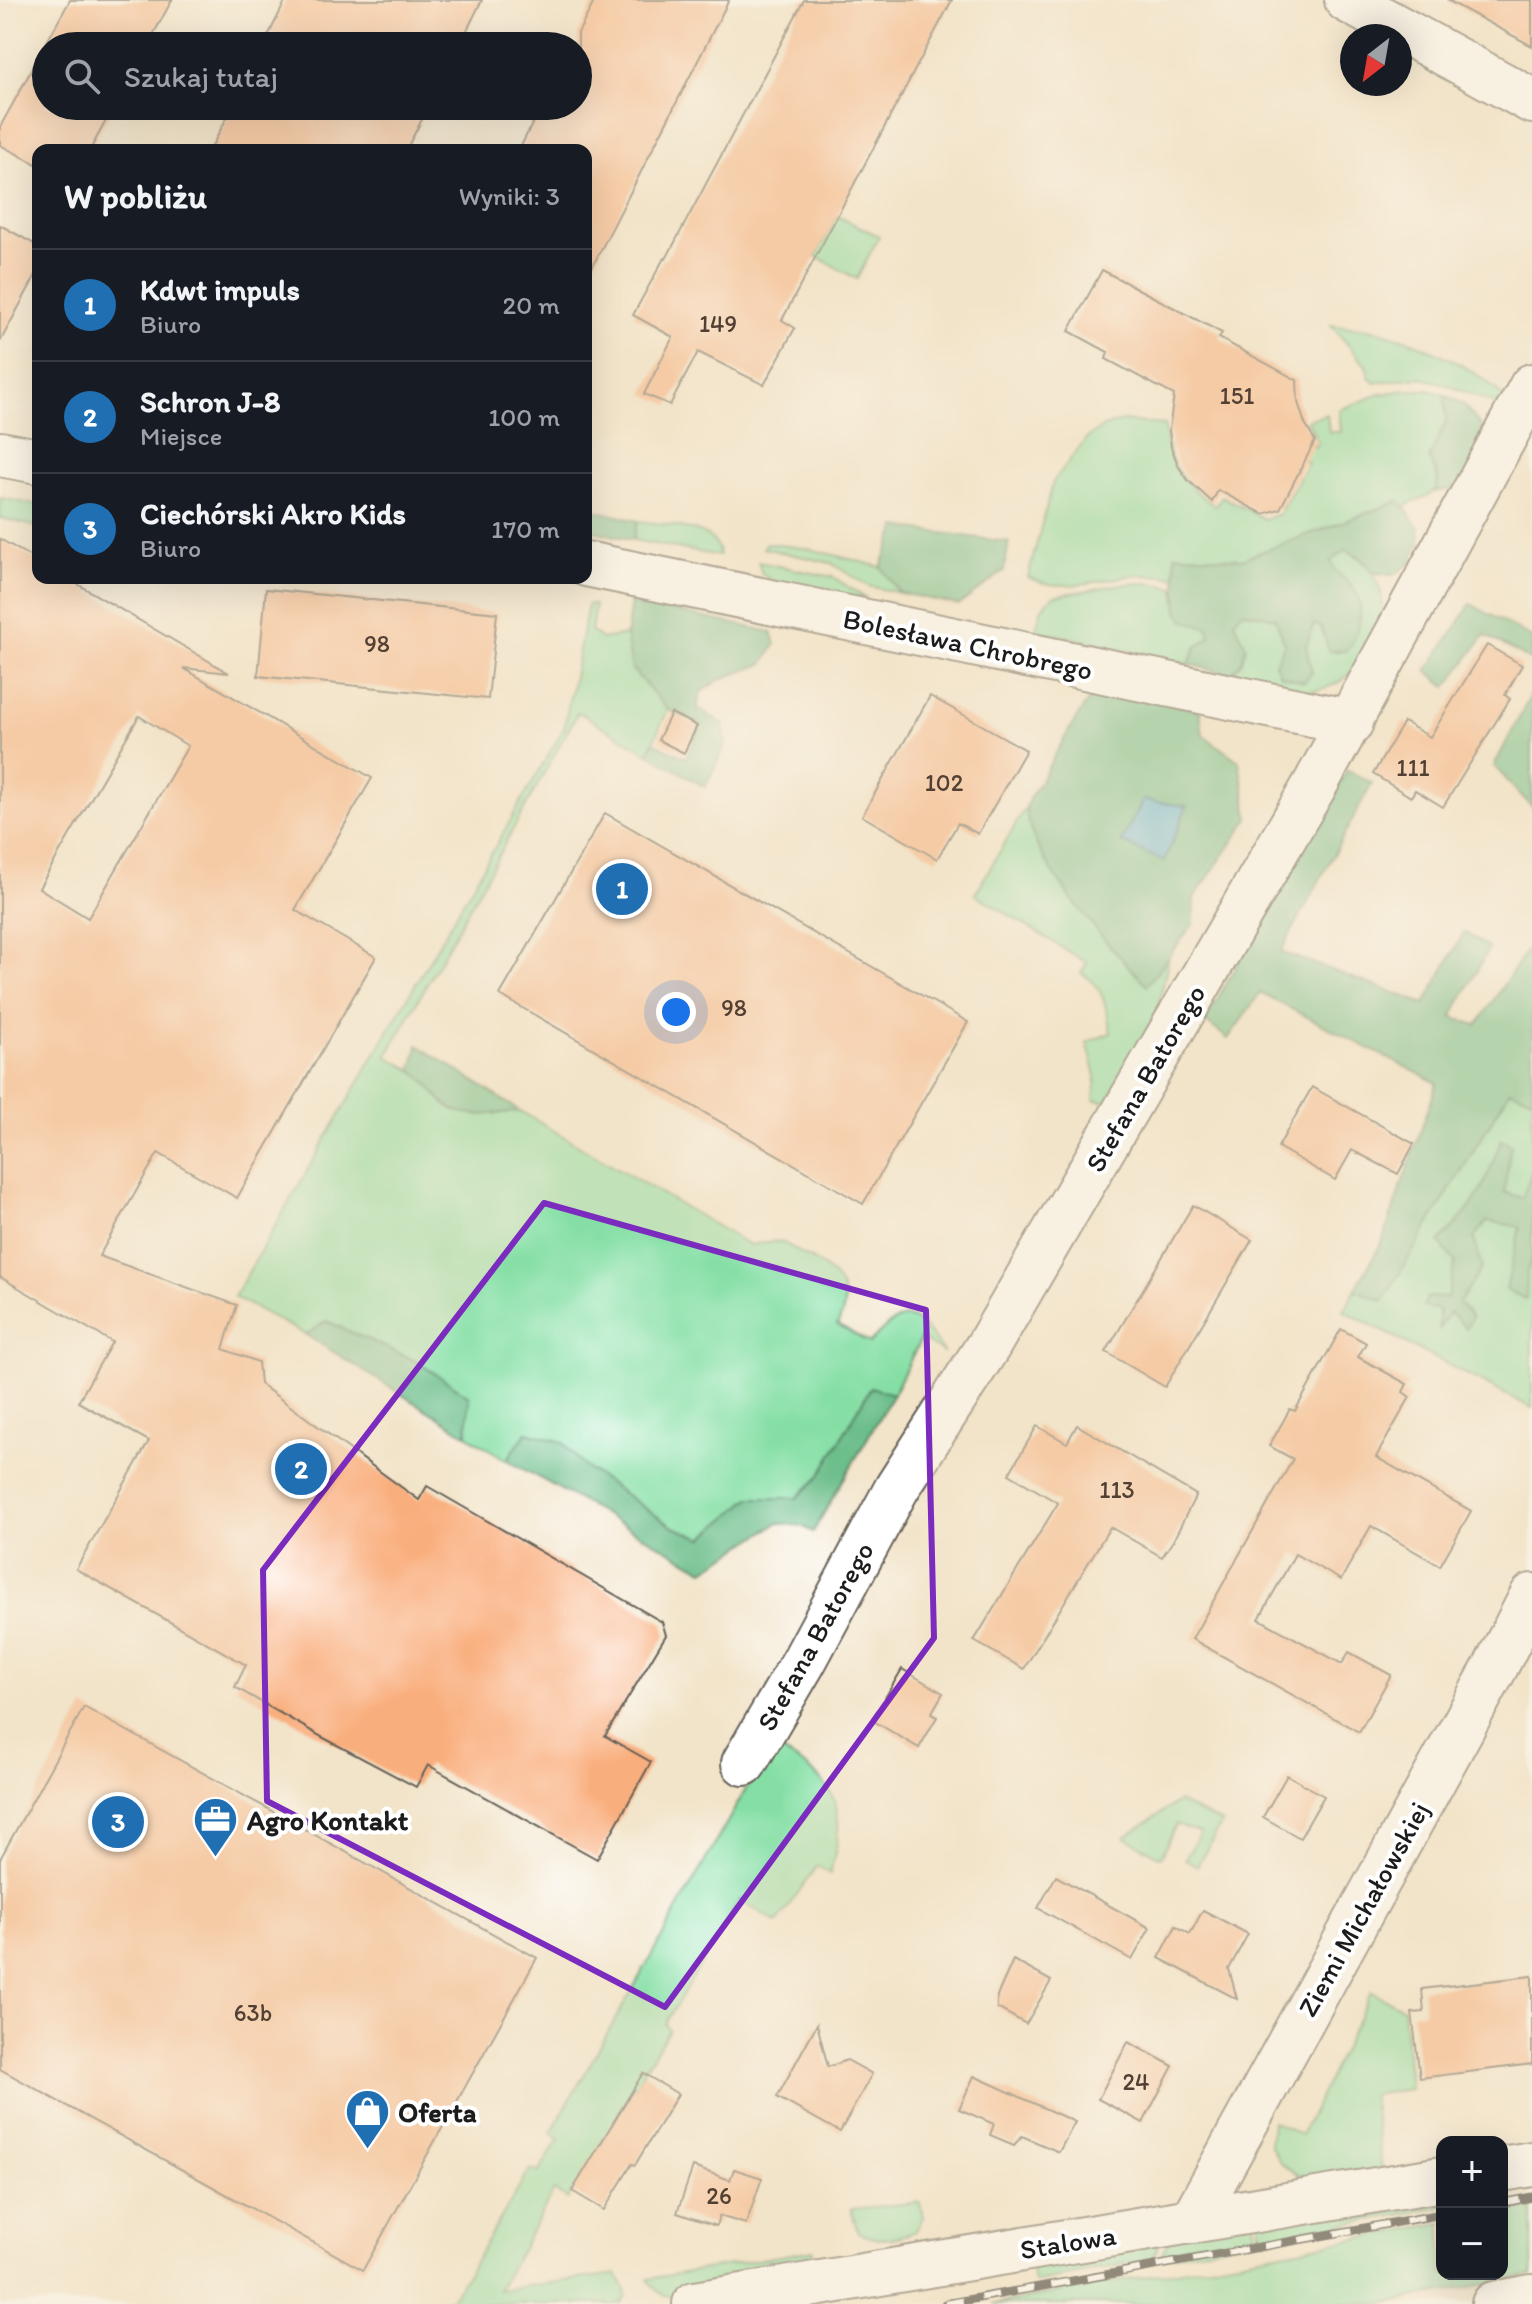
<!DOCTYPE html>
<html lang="pl">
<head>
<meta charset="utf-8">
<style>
  :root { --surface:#171b24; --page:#20242c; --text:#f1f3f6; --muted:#9ea1a6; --line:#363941; --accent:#1f6fb2 }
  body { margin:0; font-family:Itim,sans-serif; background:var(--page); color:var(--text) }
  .controls { position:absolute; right:24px; bottom:24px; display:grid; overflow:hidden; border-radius:16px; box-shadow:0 8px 32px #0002 }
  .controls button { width:72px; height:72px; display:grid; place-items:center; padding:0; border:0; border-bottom:2px solid var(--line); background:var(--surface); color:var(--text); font:40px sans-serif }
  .compass { position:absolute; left:1340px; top:24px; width:72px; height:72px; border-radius:50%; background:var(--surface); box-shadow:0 8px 32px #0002; rotate:211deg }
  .you { position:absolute; left:676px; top:1012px; width:28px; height:28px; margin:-20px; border:6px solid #fff; border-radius:50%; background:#1a73e8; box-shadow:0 0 0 12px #1a73e833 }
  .badge { display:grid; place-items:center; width:52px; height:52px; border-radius:50%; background:var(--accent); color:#fff; font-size:26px; font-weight:700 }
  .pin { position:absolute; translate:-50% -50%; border:4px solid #fff; box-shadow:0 2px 8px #0006 }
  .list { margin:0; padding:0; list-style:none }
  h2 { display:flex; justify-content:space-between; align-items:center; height:104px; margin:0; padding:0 32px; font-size:34px }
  h2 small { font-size:26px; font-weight:400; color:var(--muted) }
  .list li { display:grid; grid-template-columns:52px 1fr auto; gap:24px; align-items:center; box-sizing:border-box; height:112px; padding:0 32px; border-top:2px solid var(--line) }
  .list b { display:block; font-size:30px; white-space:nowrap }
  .list p { margin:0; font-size:26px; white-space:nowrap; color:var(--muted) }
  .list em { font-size:26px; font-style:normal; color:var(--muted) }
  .icon { flex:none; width:44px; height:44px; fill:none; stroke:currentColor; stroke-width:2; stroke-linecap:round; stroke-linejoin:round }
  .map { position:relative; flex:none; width:1532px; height:2304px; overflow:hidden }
  .search { position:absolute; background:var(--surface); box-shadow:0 8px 32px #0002; left:32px; top:32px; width:560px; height:88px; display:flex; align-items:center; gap:20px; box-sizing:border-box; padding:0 28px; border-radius:44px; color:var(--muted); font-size:30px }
  .panel { position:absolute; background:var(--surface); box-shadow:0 8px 32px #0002; left:32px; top:144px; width:560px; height:440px; border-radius:16px }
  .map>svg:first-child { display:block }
  .green { fill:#85dfa4; stroke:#507e60; stroke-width:2 }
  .forest { fill:#6cbe8a; stroke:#446d53; stroke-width:2 }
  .water { fill:#5bb5d9; stroke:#3c687a; stroke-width:2 }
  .building { fill:#f9ae7d; fill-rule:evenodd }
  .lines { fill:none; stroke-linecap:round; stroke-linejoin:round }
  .minor-casing { stroke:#676259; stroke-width:48 }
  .minor { stroke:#fff; stroke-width:44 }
  .rail-casing { stroke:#1c1c1c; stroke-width:9 }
  .rail { stroke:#fff; stroke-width:6; stroke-dasharray:18; stroke-linecap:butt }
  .marked { fill:none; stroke:#7b2cbf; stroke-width:6; stroke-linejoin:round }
  .labels { text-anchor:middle; stroke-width:8; stroke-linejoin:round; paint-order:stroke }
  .number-label { font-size:24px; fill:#534034 }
  .street-label { font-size:28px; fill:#1c1c1c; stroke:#fff }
  .poi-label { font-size:28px; font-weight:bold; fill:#1c1c1c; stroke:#fff; text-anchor:start }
</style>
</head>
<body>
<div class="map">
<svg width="1532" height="2304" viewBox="0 0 1532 2304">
  <rect width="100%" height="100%" fill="#fff"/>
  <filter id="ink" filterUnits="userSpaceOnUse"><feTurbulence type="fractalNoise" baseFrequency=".0125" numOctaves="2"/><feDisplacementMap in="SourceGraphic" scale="16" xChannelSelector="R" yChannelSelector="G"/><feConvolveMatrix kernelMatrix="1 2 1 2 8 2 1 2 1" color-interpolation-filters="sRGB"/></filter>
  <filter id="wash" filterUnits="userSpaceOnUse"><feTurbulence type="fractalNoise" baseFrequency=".006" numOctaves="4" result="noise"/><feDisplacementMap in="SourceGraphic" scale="32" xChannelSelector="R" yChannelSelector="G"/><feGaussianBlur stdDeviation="1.8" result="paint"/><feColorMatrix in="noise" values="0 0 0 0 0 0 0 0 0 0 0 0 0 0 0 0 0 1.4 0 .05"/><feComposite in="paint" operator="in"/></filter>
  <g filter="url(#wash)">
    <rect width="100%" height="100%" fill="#f2e4c9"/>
    <g class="green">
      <path d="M837 216 879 236 857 279 816 256Z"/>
      <path d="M1331 325C1343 327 1356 327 1368 329 1409 336 1493 372 1511 410L1442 383 1418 377 1375 383 1369 377 1367 367Z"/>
      <path d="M1406 390H1428L1445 395 1446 421 1429 459C1448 493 1433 492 1404 507L1399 501 1242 559 1175 554V577C1160 576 1144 574 1129 576 1096 581 1059 593 1028 577L1053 482 1086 439 1101 428 1122 421 1165 425C1167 467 1182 482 1215 506L1222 496 1264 519 1279 514 1308 463 1304 459 1312 445 1315 447 1318 442 1307 420 1327 414 1329 432H1341L1339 410 1380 394Z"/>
      <path d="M0 498 38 505V527L0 518Z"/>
      <path d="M638 521C661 525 720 525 719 556L633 540Z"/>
      <path d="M767 543 810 549 881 567 899 593 868 586 831 563 763 548Z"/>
      <path d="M1346 550C1414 583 1378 684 1310 691 1292 693 1250 679 1230 675L1242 661 1234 620 1243 611 1275 617 1285 644 1275 663 1312 673 1306 647 1314 624 1321 627 1335 573 1330 561Z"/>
      <path d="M758 562 833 577 867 599 772 581 762 574Z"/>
      <path d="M1150 583 1175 588C1178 618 1180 619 1208 627L1211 637 1196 647 1189 664C1138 654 1088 641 1036 630L1041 610 1053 596 1124 584Z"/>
      <path d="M588 604 595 605 591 631 602 639 626 635 632 669 668 710 648 753 578 712 387 1056 422 1076 444 1104 456 1110 479 1115 520 1111 749 1245C758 1244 772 1240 781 1242 788 1244 797 1251 804 1255 832 1270 857 1290 837 1325L870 1343C906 1303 916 1313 944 1353L921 1339 893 1394 871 1388 819 1477 796 1499 750 1498 703 1538 673 1527 585 1467 562 1442 527 1432 507 1460 467 1435 468 1396 327 1321 306 1335 234 1297 564 728Z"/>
      <path d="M1027 805 1031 831 1147 984 1169 956 1158 1010 1107 1102 1094 1100 1096 1076 1087 1042 1111 1033C1106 1008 1105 986 1081 973L1087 963 975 894Z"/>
      <path d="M1511 1089 1532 1098V1408L1344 1311 1355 1290 1383 1300Z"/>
      <path d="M771 1745C835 1781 850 1801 830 1874L817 1866 777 1923 740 1900 665 2024 669 2029 568 2199 554 2191 498 2290 617 2274 625 2289 626 2296 621 2303 614 2304H440L451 2297 459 2287 530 2170 539 2172 559 2139 551 2133Z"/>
      <path d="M1178 1802 1222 1823 1197 1866 1185 1859 1200 1833 1176 1824 1161 1857 1125 1837Z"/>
      <path d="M1371 1992 1403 2008 1410 2089 1372 2095 1383 2176 1323 2184 1300 2176 1280 2162 1270 2145 1272 2121 1301 2135Z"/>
      <path d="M1442 2196V2207L1263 2239 1258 2221Z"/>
      <path d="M920 2202 923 2217 916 2231C896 2239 878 2243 858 2232L851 2209Z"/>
      <path d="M1532 2207V2275L1380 2304H993L1442 2223V2274H1502V2213Z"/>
      <path d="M1253 2219 1257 2239 1160 2258 1169 2238Z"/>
      <path d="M1160 2238 1154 2258 1034 2283 1031 2265Z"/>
      <path d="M813 2250 809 2265 677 2297C661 2296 656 2292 648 2279Z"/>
    </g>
    <g class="forest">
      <path d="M1445 395 1462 403 1482 427 1478 454 1464 487 1433 492C1443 479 1436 471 1429 459L1446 421Z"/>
      <path d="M1400 501 1419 528 1420 543 1410 563 1394 575 1375 573 1359 556 1346 550 1331 561C1336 577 1342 574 1351 585 1367 603 1360 635 1346 651H1329L1321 627 1314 624 1306 647 1312 673 1304 682 1280 675 1275 663 1285 644 1275 618 1243 611 1234 621 1246 646 1242 661 1230 675 1189 664 1196 647 1210 637 1208 627 1186 621 1178 612 1175 554 1242 559Z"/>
      <path d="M586 508 638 521 633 540 586 529Z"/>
      <path d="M897 527 1009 542 1004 571 959 605 900 593 881 567Z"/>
      <path d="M631 602 772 632 776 644 763 664 719 680 701 692 697 708 723 723 726 744 705 787 648 753 654 742 686 758 701 724 668 710 632 669 626 635Z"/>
      <path d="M1471 604 1532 638V661L1485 635 1447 687 1427 671Z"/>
      <path d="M1100 685 1200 711 1203 735 1239 761 1249 818 1194 898V923L1147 985C1117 957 1019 847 1027 805 1028 797 1038 786 1042 778 1060 747 1077 713 1100 685Z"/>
      <path d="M1532 693V807L1494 766Z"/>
      <path d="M1347 770 1372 783 1281 952 1425 1004 1464 932 1489 948 1452 1017 1477 1025 1532 942V1098L1510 1090 1383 1301 1355 1290 1382 1242 1437 1083 1260 993 1228 1039 1205 1021Z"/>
      <path d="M418 1045 520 1111C496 1113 464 1121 444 1103 432 1092 426 1079 412 1070Z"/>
      <path d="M1501 1140 1511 1144 1504 1192 1522 1198 1532 1171V1259L1527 1271 1526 1299 1506 1290 1520 1227 1487 1221 1474 1238 1482 1267 1459 1303 1472 1317 1466 1328 1449 1312 1439 1330V1310L1423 1307 1427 1297 1447 1298 1455 1262 1439 1242C1477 1205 1484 1189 1501 1140Z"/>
      <path d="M326 1321 416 1361 469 1396 467 1435 306 1335Z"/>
      <path d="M871 1387 893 1394 813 1532 802 1526 778 1523 704 1570 507 1460 527 1432 562 1442 585 1467 673 1527 703 1538 750 1498H797L819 1477Z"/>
    </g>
    <path class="water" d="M1143 800 1187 806 1164 861 1121 842Z"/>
    <g id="blocks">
      <g class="building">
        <path d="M70 0H172L147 46H46V106H114L90 150H38V165L0 145V127Z"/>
        <path d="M286 0H482L459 46H263Z"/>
        <path d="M595 0H729L586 279V150H519L541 106H578V33Z"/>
        <path d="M804 0H952L782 320 795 328 764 385 698 352 670 405 644 394 673 337 633 315 664 258 666 259Z"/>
        <path d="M1447 0H1532V46Z"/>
        <path d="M233 106H429L406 150H210Z"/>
        <path d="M0 225 38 246V271L0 342Z"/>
        <path d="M1102 270 1222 333 1219 338 1297 380 1298 402 1305 424 1315 441 1280 509 1263 514 1218 490 1212 502 1188 480 1179 467 1171 447 1169 430 1174 395 1106 359 1108 352 1069 331Z"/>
        <path d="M0 539 38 561V578H67L229 673 183 668 372 778 295 910 376 957 237 1198 158 1153 99 1256 237 1305 223 1349 258 1362 260 1384 419 1500 427 1486 662 1622 666 1635 605 1736 651 1762 597 1859 428 1765 416 1787 322 1737 235 1687 246 1665 76 1569 149 1441 78 1402 112 1342 0 1277ZM139 716 188 746 88 918 39 888Z"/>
        <path d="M266 589 497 613 488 699 258 676Z"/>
        <path d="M1487 645 1522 665 1505 695 1510 699 1443 807 1415 790 1411 797 1373 774 1404 722 1430 737Z"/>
        <path d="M930 696 1026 750 978 834 958 823 937 859 862 816Z"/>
        <path d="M671 713 697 726 684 753 658 740Z"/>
        <path d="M605 813 968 1022 863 1204 500 995Z"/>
        <path d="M1312 1087 1414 1144 1398 1174 1352 1150 1335 1180 1278 1147Z"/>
        <path d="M1193 1205 1252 1240 1165 1387 1106 1352Z"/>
        <path d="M1341 1329 1366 1343 1358 1357 1407 1384 1403 1392 1410 1397 1376 1457 1471 1511 1440 1566 1371 1526 1341 1580 1295 1554 1259 1619 1342 1664 1349 1652 1391 1675 1359 1732 1192 1639 1293 1459 1269 1446 1290 1409 1295 1411Z"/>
        <path d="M1077 1425 1196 1495 1173 1541 1162 1557 1110 1527 1024 1669 974 1641 1058 1503 1009 1474 1037 1426 1067 1443Z"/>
        <path d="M902 1669 943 1693 931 1714 937 1717 919 1748 872 1720Z"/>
        <path d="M84 1707 537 1958 363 2270 0 2069V1859Z"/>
        <path d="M1287 1775 1324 1796 1300 1838 1263 1817Z"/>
        <path d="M1056 1876 1150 1928 1132 1960 1038 1908Z"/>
        <path d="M1203 1910 1248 1934 1229 1969 1237 1999 1159 1958 1176 1926 1190 1934Z"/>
        <path d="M1013 1960 1051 1981 1026 2024 997 2008V1996Z"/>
        <path d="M1532 1976V2064L1420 2078 1412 2013 1424 2012 1422 1989Z"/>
        <path d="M817 2024 828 2067 847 2060 872 2074 840 2132 777 2097Z"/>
        <path d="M1128 2042 1173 2066 1143 2123 1098 2099Z"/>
        <path d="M643 2073 678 2094 635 2165 632 2164 604 2210 572 2191Z"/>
        <path d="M974 2076 1075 2122 1059 2152 1022 2136 1014 2145 990 2135 994 2124 959 2109Z"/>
        <path d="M693 2167 730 2180 734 2169 762 2178 746 2224 719 2216 716 2226 677 2213Z"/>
      </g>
    </g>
  </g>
  <g filter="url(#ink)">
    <use href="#blocks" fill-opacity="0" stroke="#676259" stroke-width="2"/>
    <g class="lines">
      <defs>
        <g id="minor">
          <path d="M1347 0 1532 101"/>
          <path d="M0 454 38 461"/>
          <path d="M586 564 1351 722"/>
          <path d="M744 1763 804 1661 897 1488 988 1346 1316 783 1532 386"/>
          <path d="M1502 2169 1532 2164"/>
          <path d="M1192 2221 1496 1666 1532 1596"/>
          <path d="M695 2304 1442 2179"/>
          <path d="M1494 2304 1532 2297"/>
        </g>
      </defs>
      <use href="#minor" class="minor-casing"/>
      <use href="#minor" class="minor"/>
      <defs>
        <g id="rail">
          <path d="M1502 2203 1532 2197"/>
          <path d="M945 2304 1442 2214"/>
        </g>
      </defs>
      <use href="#rail" class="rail-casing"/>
      <use href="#rail" class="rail"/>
    </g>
  </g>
  <path d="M0 0H1532V2304H0ZM544 1203 926 1310 934 1638 665 2007 267 1801 263 1570Z" fill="#f2e4c9" fill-opacity=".55" fill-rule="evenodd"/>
  <path class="marked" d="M544 1203 926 1310 934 1638 665 2007 267 1801 263 1570Z"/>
  <defs>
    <symbol id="office-pin" viewBox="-11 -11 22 30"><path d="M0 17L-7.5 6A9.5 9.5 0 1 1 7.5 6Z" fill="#1f6fb2" stroke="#fff"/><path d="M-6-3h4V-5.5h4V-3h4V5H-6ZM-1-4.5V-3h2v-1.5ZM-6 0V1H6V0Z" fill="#fff"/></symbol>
    <symbol id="shop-pin" viewBox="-11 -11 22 30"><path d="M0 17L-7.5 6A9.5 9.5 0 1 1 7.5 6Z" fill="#1f6fb2" stroke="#fff"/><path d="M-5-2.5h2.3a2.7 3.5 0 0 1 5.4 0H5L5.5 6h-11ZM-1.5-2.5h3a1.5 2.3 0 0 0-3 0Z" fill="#fff"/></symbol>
  </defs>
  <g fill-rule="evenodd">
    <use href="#office-pin" x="190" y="1794" width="51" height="69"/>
    <use href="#shop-pin" x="342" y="2086" width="51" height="69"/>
  </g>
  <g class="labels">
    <g class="number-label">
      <text x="718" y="332">149</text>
      <text x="1237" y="404">151</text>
      <text x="377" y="652">98</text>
      <text x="1413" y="776">111</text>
      <text x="944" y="791">102</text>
      <text x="734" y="1016">98</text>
      <text x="1117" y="1498">113</text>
      <text x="253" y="2021">63b</text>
      <text x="1136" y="2090">24</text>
      <text x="719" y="2204">26</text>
    </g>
    <g class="street-label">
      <text transform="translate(968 644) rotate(12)" y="10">Bolesława Chrobrego</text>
      <text transform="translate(1145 1078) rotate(-60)" y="10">Stefana Batorego</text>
      <text transform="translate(815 1636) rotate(-61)" y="10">Stefana Batorego</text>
      <text transform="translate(1363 1909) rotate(-61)" y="10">Ziemi Michałowskiej</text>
      <text transform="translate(1068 2242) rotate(-9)" y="10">Stalowa</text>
    </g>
    <g class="poi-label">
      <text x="247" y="1830">Agro Kontakt</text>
      <text x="398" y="2122">Oferta</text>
    </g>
  </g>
</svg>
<div class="controls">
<button>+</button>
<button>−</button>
</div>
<svg class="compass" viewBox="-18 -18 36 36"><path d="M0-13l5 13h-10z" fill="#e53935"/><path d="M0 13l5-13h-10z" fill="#9ea1a6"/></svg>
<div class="you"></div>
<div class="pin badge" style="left:622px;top:889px">1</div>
<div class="pin badge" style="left:301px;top:1469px">2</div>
<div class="pin badge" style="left:118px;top:1822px">3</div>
<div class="search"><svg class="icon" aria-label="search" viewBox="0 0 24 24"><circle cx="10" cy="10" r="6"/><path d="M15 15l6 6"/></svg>Szukaj tutaj</div>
<section class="panel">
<h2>W pobliżu<small>Wyniki: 3</small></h2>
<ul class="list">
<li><span class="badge">1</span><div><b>Kdwt impuls</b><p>Biuro</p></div><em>20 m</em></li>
<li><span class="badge">2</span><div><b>Schron J-8</b><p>Miejsce</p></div><em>100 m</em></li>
<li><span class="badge">3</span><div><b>Ciechórski Akro Kids</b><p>Biuro</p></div><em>170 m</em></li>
</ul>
</section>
</div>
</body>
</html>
